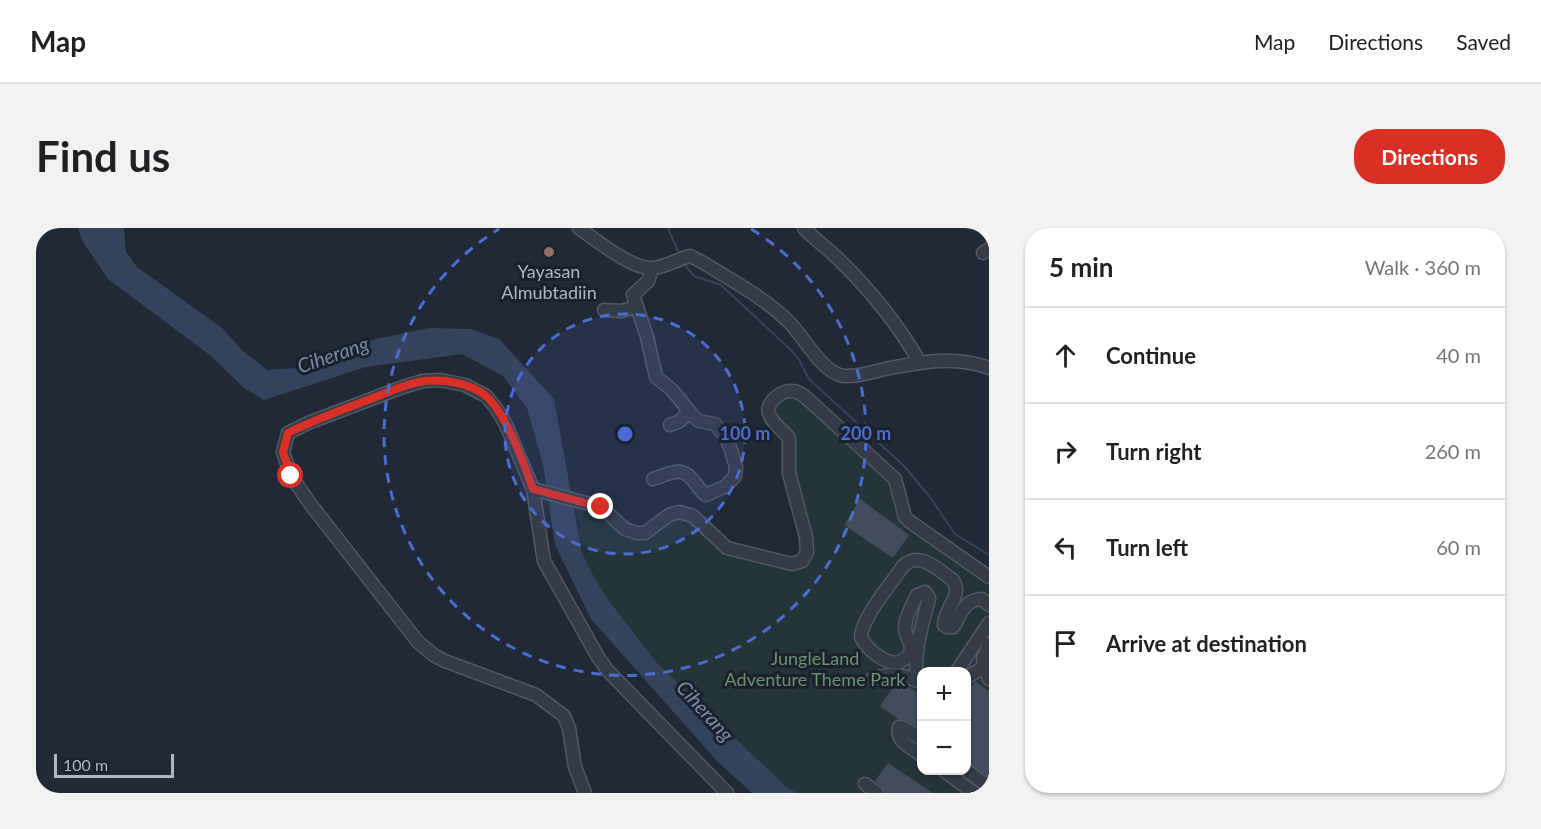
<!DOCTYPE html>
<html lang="en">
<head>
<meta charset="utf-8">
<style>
  :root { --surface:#fff; --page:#f2f2f2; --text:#202124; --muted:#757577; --line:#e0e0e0; --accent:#d93025 }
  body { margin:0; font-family:Lato,sans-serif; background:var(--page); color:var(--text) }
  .controls { position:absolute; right:18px; bottom:18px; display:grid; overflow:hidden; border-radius:12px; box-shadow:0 2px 4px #0004 }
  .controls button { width:54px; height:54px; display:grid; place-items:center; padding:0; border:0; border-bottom:2px solid var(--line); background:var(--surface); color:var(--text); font:30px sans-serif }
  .scale { position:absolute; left:18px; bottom:15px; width:120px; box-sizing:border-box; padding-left:6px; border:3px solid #afb6c4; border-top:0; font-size:16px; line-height:21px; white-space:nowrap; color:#afb6c4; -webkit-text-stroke:4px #1a212c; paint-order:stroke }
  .stop { position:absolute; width:18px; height:18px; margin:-14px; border:4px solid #d93025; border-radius:50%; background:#fff }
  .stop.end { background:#d93025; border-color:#fff; box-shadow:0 2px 6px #0008 }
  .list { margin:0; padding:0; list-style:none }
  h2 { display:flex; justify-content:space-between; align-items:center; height:78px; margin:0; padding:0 24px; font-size:26px }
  h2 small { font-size:20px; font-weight:400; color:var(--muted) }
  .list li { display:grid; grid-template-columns:39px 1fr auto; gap:18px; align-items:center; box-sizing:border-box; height:96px; padding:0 24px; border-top:2px solid var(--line) }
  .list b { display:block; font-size:22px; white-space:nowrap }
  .list em { font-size:20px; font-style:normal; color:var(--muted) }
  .icon { flex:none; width:33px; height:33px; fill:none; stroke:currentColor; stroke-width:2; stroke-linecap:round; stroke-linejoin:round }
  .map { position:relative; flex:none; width:953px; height:565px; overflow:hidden; border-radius:24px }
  header { display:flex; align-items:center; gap:36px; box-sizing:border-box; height:84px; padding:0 30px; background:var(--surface); border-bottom:2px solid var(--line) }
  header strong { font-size:28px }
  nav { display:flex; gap:33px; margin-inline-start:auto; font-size:21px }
  .intro { display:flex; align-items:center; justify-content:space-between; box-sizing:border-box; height:144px; padding:0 36px }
  h1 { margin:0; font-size:42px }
  .button { padding:15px 27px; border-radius:24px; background:var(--accent); color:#fff; font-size:21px; font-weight:700 }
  main { display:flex; gap:36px; padding:0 36px }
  aside { flex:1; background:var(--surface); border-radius:24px; box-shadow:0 2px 4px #0004 }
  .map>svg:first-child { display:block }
  .green { fill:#233538; fill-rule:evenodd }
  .water { fill:#35445e }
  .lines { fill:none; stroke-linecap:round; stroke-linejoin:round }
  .stream { stroke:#35445e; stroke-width:2 }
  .building { fill:#424c5c }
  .minor-casing { stroke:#525965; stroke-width:15 }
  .minor { stroke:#353b47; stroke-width:12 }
  .route { stroke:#d93025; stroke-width:8 }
  .ring { fill:none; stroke:#496dd2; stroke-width:3; stroke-dasharray:10 8 }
  .education-dot { fill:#8d6e63; stroke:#1a212c; stroke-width:2 }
  .labels { text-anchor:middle; stroke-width:6; stroke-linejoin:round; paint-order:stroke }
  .poi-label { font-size:18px; fill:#afb6c4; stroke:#1a212c }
  .park-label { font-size:18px; fill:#689474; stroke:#1a212c }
  .water-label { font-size:20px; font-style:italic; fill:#788cab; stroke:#1a212c }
  .centre { fill:#496dd2; stroke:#1a212c; stroke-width:3 }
  .ring-label { font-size:18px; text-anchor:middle; font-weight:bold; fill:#496dd2; stroke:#1a212c; stroke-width:6; stroke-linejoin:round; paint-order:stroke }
</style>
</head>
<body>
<header>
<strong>Map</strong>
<nav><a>Map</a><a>Directions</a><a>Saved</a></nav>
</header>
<div class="intro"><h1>Find us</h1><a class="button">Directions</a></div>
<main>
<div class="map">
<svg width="953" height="565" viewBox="0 0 953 565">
  <rect width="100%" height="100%" fill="#212937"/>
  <path class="green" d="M757 163 859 251 869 289 953 349V565H761L748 557 685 500 622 436 573 373 558 349 546 325 538 271 565 279 601 305 643 284 691 320 756 336 771 324 754 221 734 179ZM885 443H930V542H885Z"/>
  <path class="water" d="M42 0H88L90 24 101 39 186 100 206 122 231 142 276 139 336 112 393 100 435 101 463 111 518 171 546 325 558 349 573 373 622 436 748 557 761 565H716L681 533 555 391 519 317 507 237 491 180 467 148 426 126 330 139 228 172 208 160 175 128 72 51 47 14Z"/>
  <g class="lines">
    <g class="stream">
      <path d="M632 0 644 28"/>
      <path d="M81 36 106 58"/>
      <path d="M648 36 658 48 685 57 755 122 763 132 773 151 868 238 894 269 919 306 953 327"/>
      <path d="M122 71 144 88"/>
    </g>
  </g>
  <g class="building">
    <path d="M824 271 873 307 857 330 808 297Z"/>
    <path d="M940 454 953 463V549L930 534V463Z"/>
    <path d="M860 455 872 458 885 467V501L873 493 862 491 844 478Z"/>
    <path d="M852 535 897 565H849L846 559 839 553Z"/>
  </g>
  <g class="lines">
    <defs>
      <g id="minor">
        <path d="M543 0C560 12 597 42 617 40 630 39 642 31 654 28L666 34C695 52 729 70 753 94 768 109 786 145 808 148 822 149 836 144 849 141 885 134 918 127 953 140"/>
        <path d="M768 0C776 9 786 16 796 25 830 57 861 94 884 135"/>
        <path d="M947 25 953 21"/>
        <path d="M616 41 612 53 597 67 611 109 620 149 636 162 658 189 663 193 679 196 690 209 695 222 700 239 699 248 690 258 670 267C665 264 664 261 660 256 646 236 636 245 617 251"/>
        <path d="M568 82 585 83 601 79"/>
        <path d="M634 197 644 193 653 184"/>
        <path d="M497 261 565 279 589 301 601 305H609L633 287 643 284 657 288 691 320 756 336 766 333 771 324 770 309 753 245V210C748 203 737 196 734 188 727 176 745 162 756 163 764 163 770 170 776 175L859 251 869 289 873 293 953 349"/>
        <path d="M953 416 947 431 953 451"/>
        <path d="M921 443 953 395"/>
        <path d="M930 450 948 439"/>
        <path d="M836 451C852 445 866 445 881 453 877 423 886 399 893 370L889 364 881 367C877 376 869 389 869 399 868 412 887 422 862 435 848 435 831 422 825 409 826 389 856 355 867 338 884 322 902 342 917 352 927 369 908 380 908 397L911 399H917L919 396C926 383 929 372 946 371L953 377"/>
        <path d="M885 511 869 500 863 499C859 513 876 520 885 527"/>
        <path d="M907 542 938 565"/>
        <path d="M930 542 953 559"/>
        <path d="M829 556 841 565"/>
        <path d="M549 565 539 539 533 500 528 488 500 467 409 433 399 428 382 414 275 277 255 248 247 224 252 205 272 195 367 159 387 153 404 152 429 157 450 168 460 180 470 197 497 261 508 333 562 429 572 443 691 565"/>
      </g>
    </defs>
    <use href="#minor" class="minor-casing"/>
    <use href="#minor" class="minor"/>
  </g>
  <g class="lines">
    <path class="route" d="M255 248 247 224 252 205C280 191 309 181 337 170 354 164 371 155 389 153 409 151 434 155 450 168 470 185 488 236 497 261L565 279"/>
  </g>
  <circle cx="589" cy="206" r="120" fill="#496dd2" fill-opacity=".12"/>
  <g class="ring">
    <circle cx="589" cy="206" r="120"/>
    <path d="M715 1A241 241 0 1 1 463 1"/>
  </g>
  <circle class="education-dot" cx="513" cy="24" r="6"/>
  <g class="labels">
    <g class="poi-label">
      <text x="513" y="50">Yayasan<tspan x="513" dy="21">Almubtadiin</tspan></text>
    </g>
    <g class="park-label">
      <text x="779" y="437">JungleLand<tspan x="779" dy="21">Adventure Theme Park</tspan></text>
    </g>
    <g class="water-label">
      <text transform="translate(297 127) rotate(-19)" y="7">Ciherang</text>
      <text transform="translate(669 483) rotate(48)" y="7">Ciherang</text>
    </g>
  </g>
  <circle cx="589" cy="206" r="9" class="centre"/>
  <g class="ring-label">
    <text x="709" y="212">100 m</text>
    <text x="830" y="212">200 m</text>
  </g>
</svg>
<div class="controls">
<button>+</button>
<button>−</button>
</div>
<div class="scale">100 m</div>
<div class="stop" style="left:255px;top:248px"></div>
<div class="stop end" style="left:565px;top:279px"></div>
</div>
<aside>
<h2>5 min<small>Walk · 360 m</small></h2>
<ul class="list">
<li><svg class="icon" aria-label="ahead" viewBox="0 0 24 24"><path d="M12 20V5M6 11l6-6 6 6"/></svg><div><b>Continue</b></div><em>40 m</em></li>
<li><svg class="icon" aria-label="right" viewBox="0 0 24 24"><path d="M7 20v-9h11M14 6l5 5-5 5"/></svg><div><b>Turn right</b></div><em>260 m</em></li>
<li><svg class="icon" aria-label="left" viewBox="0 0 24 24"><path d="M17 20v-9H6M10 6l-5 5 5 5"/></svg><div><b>Turn left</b></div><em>60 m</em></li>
<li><svg class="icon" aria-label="arrive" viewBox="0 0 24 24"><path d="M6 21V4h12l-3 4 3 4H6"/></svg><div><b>Arrive at destination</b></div></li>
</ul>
</aside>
</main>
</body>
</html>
